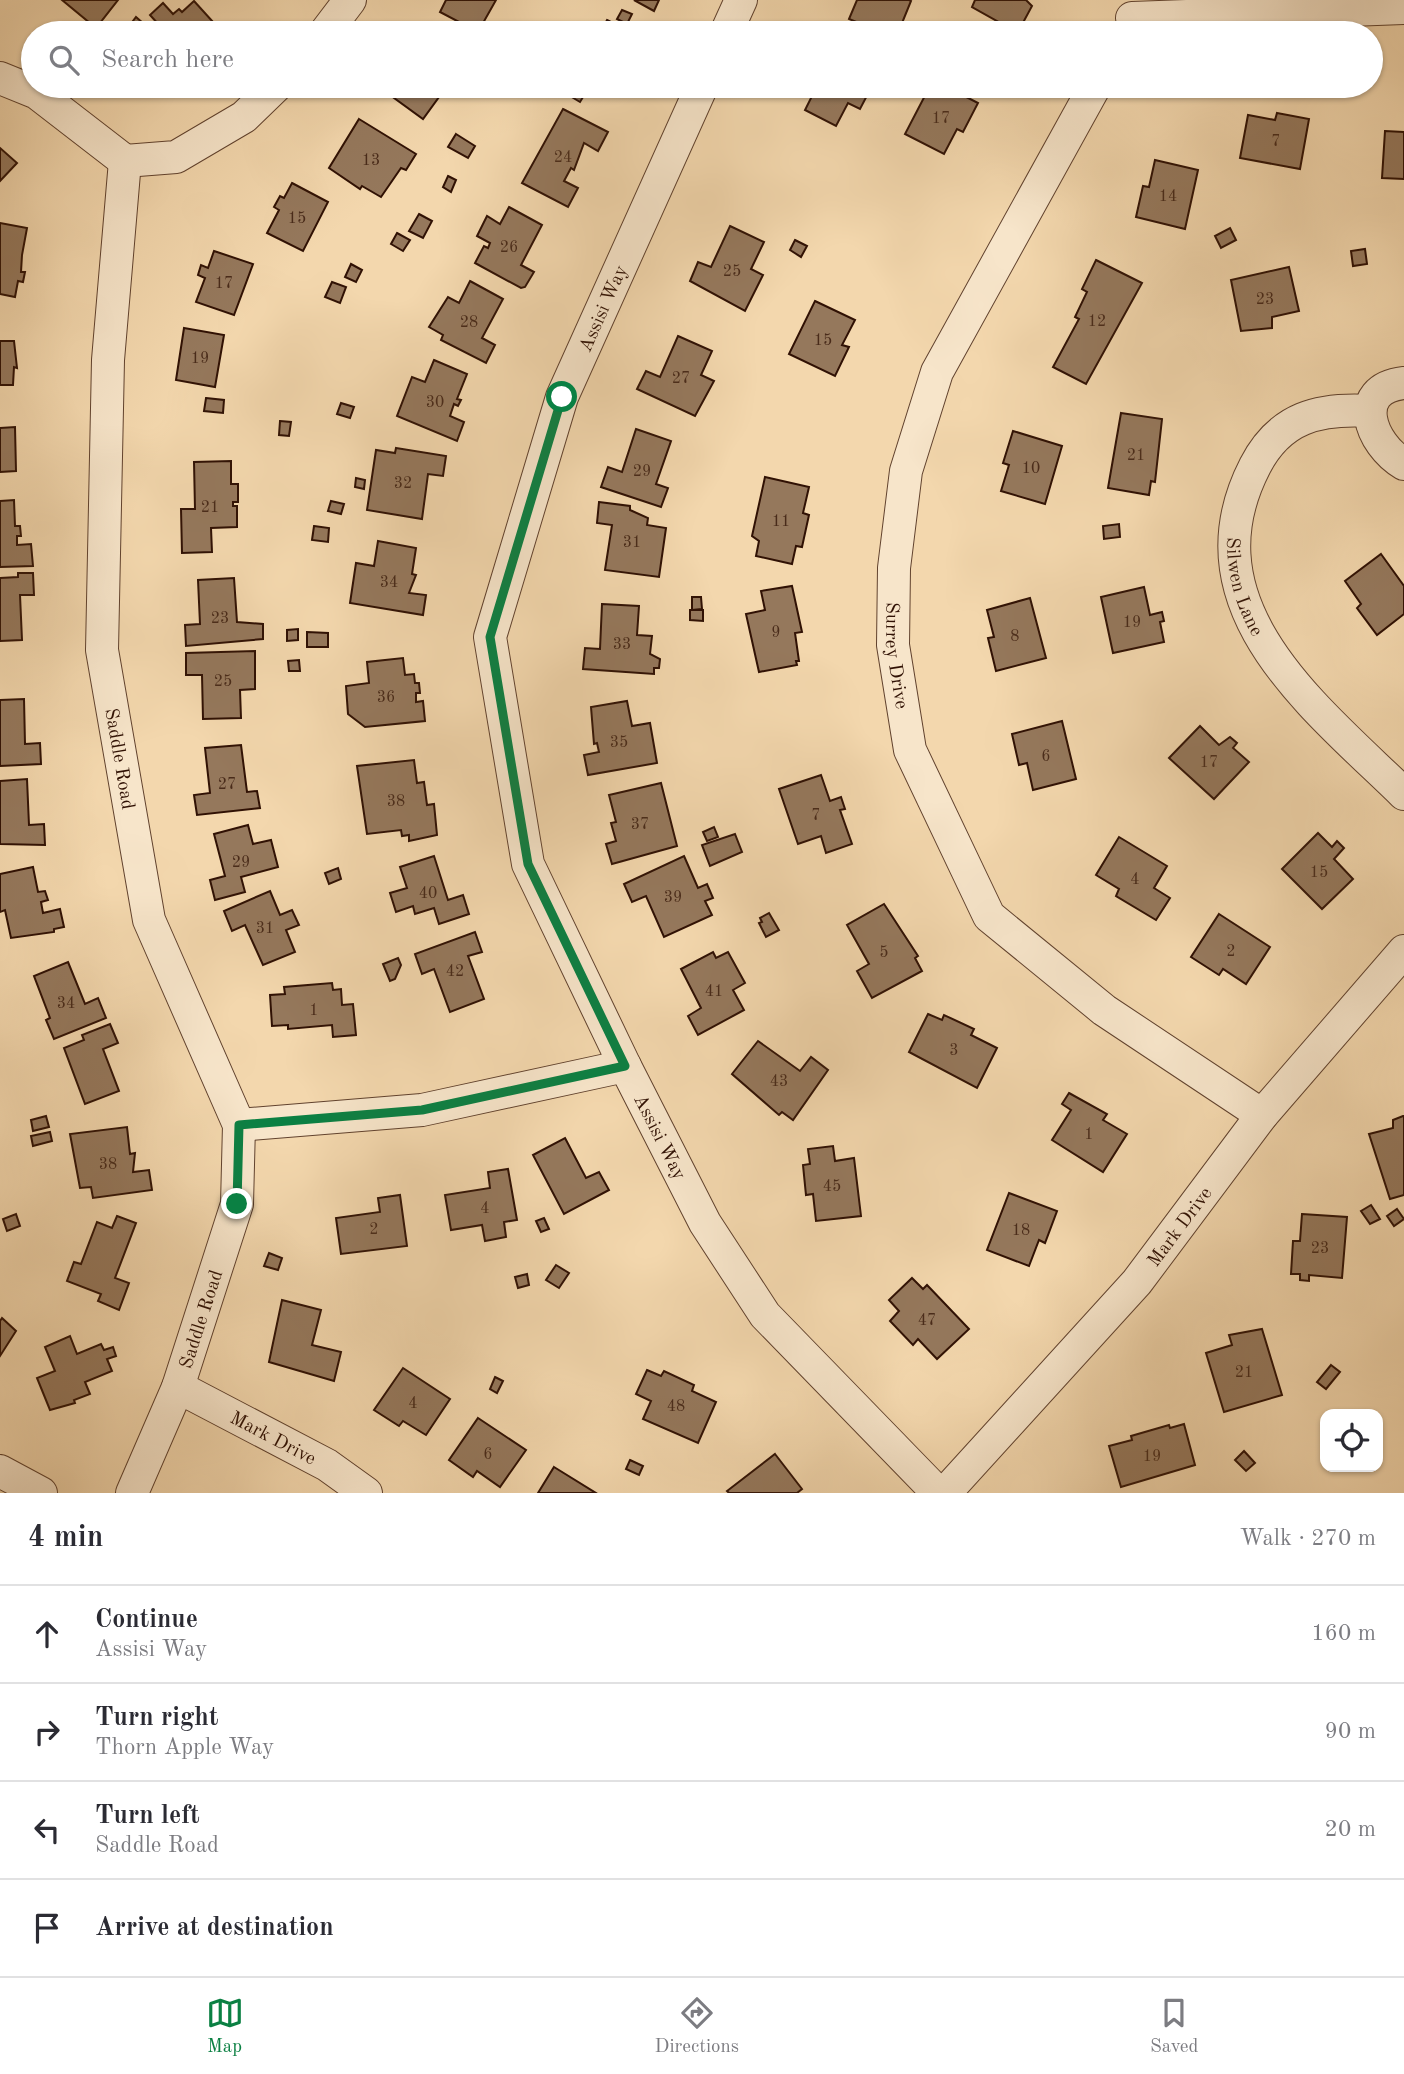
<!DOCTYPE html>
<html lang="en">
<head>
<meta charset="utf-8">
<style>
  :root { --surface:#fff; --page:#f2f2f3; --text:#2b2b33; --muted:#7c7c81; --line:#e1e1e2; --accent:#0b8043 }
  body { margin:0; font-family:"Old Standard TT",serif; background:var(--page); color:var(--text) }
  .controls { position:absolute; right:21px; bottom:21px; display:grid; overflow:hidden; border-radius:14px; box-shadow:0 2px 5px #0004 }
  .controls button { width:63px; height:63px; display:grid; place-items:center; padding:0; border:0; border-bottom:2px solid var(--line); background:var(--surface); color:var(--text); font:35px sans-serif }
  .stop { position:absolute; width:21px; height:21px; margin:-16px; border:5px solid #0b8043; border-radius:50%; background:#fff }
  .stop.end { background:#0b8043; border-color:#fff; box-shadow:0 2px 7px #0008 }
  .list { margin:0; padding:0; list-style:none }
  h2 { display:flex; justify-content:space-between; align-items:center; height:91px; margin:0; padding:0 28px; font-size:30px }
  h2 small { font-size:23px; font-weight:400; color:var(--muted) }
  .list li { display:grid; grid-template-columns:46px 1fr auto; gap:21px; align-items:center; box-sizing:border-box; height:98px; padding:0 28px; border-top:2px solid var(--line) }
  .list b { display:block; font-size:26px; white-space:nowrap }
  .list p { margin:0; font-size:23px; white-space:nowrap; color:var(--muted) }
  .list em { font-size:23px; font-style:normal; color:var(--muted) }
  .icon { flex:none; width:38px; height:38px; fill:none; stroke:currentColor; stroke-width:2; stroke-linecap:round; stroke-linejoin:round }
  .map { position:relative; flex:none; width:1404px; height:1493px; overflow:hidden }
  .search { position:absolute; background:var(--surface); box-shadow:0 2px 5px #0004; left:21px; right:21px; top:21px; height:77px; display:flex; align-items:center; gap:18px; box-sizing:border-box; padding:0 24px; border-radius:38px; color:var(--muted); font-size:26px }
  .sheet { height:483px; background:var(--surface) }
  nav { display:flex; justify-content:space-around; align-items:center; box-sizing:border-box; height:98px; border-top:2px solid var(--line); background:var(--surface); font-size:19px; color:var(--muted) }
  nav a { display:grid; justify-items:center; gap:4px }
  nav .on { color:var(--accent) }
  .map>svg:first-child { display:block }
  .building { fill:#95785c; stroke:#301104; stroke-width:2 }
  .lines { fill:none; stroke-linecap:round; stroke-linejoin:round }
  .minor-casing { stroke:#61422e; stroke-width:34 }
  .minor { stroke:#f7e5ca; stroke-width:32 }
  .route { stroke:#0b8043; stroke-width:9 }
  .labels { text-anchor:middle; stroke-width:7; stroke-linejoin:round; paint-order:stroke }
  .number-label { font-size:16px; fill:#492b1a }
  .street-label { font-size:19px; fill:#301104; stroke:#f7e5ca }
</style>
</head>
<body>
<div class="map">
<svg width="1404" height="1493" viewBox="0 0 1404 1493">
  <rect width="100%" height="100%" fill="#f3d7ad"/>
  <filter id="stains"><feTurbulence type="fractalNoise" baseFrequency=".00286" numOctaves="4"/><feColorMatrix values="0 0 0 0 .2 0 0 0 0 .09 0 0 0 0 .02 0 0 0 .5 -.17"/></filter>
  <radialGradient id="worn" r=".72"><stop offset=".6" stop-color="#630" stop-opacity="0"/><stop offset="1" stop-color="#630" stop-opacity=".3"/></radialGradient>
  <g class="building">
    <path d="M62 0H118L96 28Z"/>
    <path d="M446 0H496L478 32 440 12Z"/>
    <path d="M634 0H659L654 11Z"/>
    <path d="M857 0H909L911 1 898 33H883L849 19Z"/>
    <path d="M975 0H1026L1032 6 1018 32 997 33 1002 24 972 7Z"/>
    <path d="M194 1 223 33H152L160 26 150 15 163 3 173 14 179 9 182 12Z"/>
    <path d="M622 10 632 14 627 24 617 19Z"/>
    <path d="M136 17 144 24 133 33 127 29Z"/>
    <path d="M607 20 632 33H600Z"/>
    <path d="M397 86H447L423 119 390 95Z"/>
    <path d="M576 86 586 92 580 102 570 96Z"/>
    <path d="M593 86H615L610 95Z"/>
    <path d="M817 86H872L860 109 848 103 836 126 805 110Z"/>
    <path d="M930 86H945L978 103 963 132 957 129 944 154 905 134Z"/>
    <path d="M563 109 608 132 598 151 584 143 574 170 571 168 564 181 578 188 568 207 522 183Z"/>
    <path d="M1277 113 1309 119 1300 169 1240 158 1248 115 1275 120Z"/>
    <path d="M359 119 416 154 406 170 401 168 381 197 362 186 360 189 329 168Z"/>
    <path d="M1385 131 1404 132V179L1382 178Z"/>
    <path d="M456 134 475 146 468 158 448 147Z"/>
    <path d="M0 148 17 163 0 181Z"/>
    <path d="M1155 160 1198 170 1185 229 1136 217 1143 186 1149 187Z"/>
    <path d="M448 176 456 180 451 192 443 187Z"/>
    <path d="M292 183 328 202 303 251 267 233 279 210 274 207 280 196 284 198Z"/>
    <path d="M509 207 542 225 521 265 534 272 525 287 521 288 475 263 484 246 488 248 490 243 477 236 487 216 500 224Z"/>
    <path d="M419 214 432 221 423 238 409 231Z"/>
    <path d="M0 223 27 228 22 255 21 272H25L23 282 18 281 15 297 0 294Z"/>
    <path d="M730 226 764 242 751 269 763 275 745 311 690 281 698 262 711 267Z"/>
    <path d="M1230 228 1236 240 1221 248 1215 236Z"/>
    <path d="M397 233 410 240 403 251 391 244Z"/>
    <path d="M795 240 807 246 801 257 790 250Z"/>
    <path d="M1365 249 1367 264 1353 266 1351 251Z"/>
    <path d="M214 251 253 264 234 315 196 302 205 278 198 275 201 265 208 268Z"/>
    <path d="M1096 260 1142 283 1086 384 1053 367 1079 319 1075 317 1087 292 1082 289Z"/>
    <path d="M351 264 362 270 356 282 345 277Z"/>
    <path d="M1289 267 1299 311 1272 317V328L1241 331 1231 280Z"/>
    <path d="M470 281 503 299 482 338 495 345 486 363 441 340 443 335 429 327 448 297 459 303Z"/>
    <path d="M332 282 346 287 340 303 325 297Z"/>
    <path d="M815 301 855 320 842 345 849 347 835 376 789 354Z"/>
    <path d="M184 328 224 335 215 387 176 380Z"/>
    <path d="M678 336 712 351 701 375 714 381 695 416 637 389 646 371 660 377Z"/>
    <path d="M0 341H14L17 368 14 367 13 385H0Z"/>
    <path d="M434 360 467 374 457 399 461 400 458 406 454 404 450 416 464 422 457 441 397 416 412 377 425 382Z"/>
    <path d="M206 398 224 400 223 413 204 411Z"/>
    <path d="M341 403 354 407 350 418 337 414Z"/>
    <path d="M1121 413 1162 419 1155 482 1151 481 1149 495 1108 488Z"/>
    <path d="M280 421 291 422 289 436 279 435Z"/>
    <path d="M15 427 16 471 0 472V428Z"/>
    <path d="M636 429 671 441 656 484 668 488 661 507 601 487 608 467 622 472Z"/>
    <path d="M1013 431 1062 446 1045 504 1001 491 1009 465 1003 463Z"/>
    <path d="M396 448 446 456 443 476 428 474 422 519 367 510 376 450 395 453Z"/>
    <path d="M231 461V484H238V502H233V506H237V527L211 528 212 552 182 553 181 509H195L194 462Z"/>
    <path d="M765 477 809 487 803 513 809 515 802 547 796 546 792 564 756 556 759 541 752 536Z"/>
    <path d="M356 478 365 480 364 489 355 487Z"/>
    <path d="M14 500 15 526H20L21 536H17V545L31 544 33 566 0 567V501Z"/>
    <path d="M331 501 344 504 341 514 328 511Z"/>
    <path d="M599 502 630 506V510L648 518 647 525 666 528 659 577 605 570 612 525 597 523Z"/>
    <path d="M1119 524 1120 537 1104 539 1103 526Z"/>
    <path d="M314 526 329 528 328 542 312 540Z"/>
    <path d="M378 541 416 548 412 574 416 575 409 593 426 595 423 615 350 603 356 563 374 566Z"/>
    <path d="M1381 554 1404 586V614L1377 635 1357 608 1361 604 1345 581Z"/>
    <path d="M18 573H33L34 595H20L22 640 0 641V578L18 577Z"/>
    <path d="M234 578 237 622 263 624V639L186 646 185 625 200 624 198 580Z"/>
    <path d="M792 586 802 632 795 633 799 661H796L797 665 759 672 746 614 765 610 761 591Z"/>
    <path d="M1144 587 1150 615 1162 612 1164 621 1160 622 1164 642 1113 653 1101 597Z"/>
    <path d="M692 597H701L702 609 692 610Z"/>
    <path d="M1030 598 1046 658 996 671 988 638 994 637 987 610Z"/>
    <path d="M602 604 639 606 637 635 652 636 650 654 660 659 659 668H654V674L583 669 585 648 600 649Z"/>
    <path d="M690 610H703V621L690 620Z"/>
    <path d="M298 629V640L287 641V630Z"/>
    <path d="M307 632 328 633V647H307Z"/>
    <path d="M255 651V689L240 690 241 718 203 719 202 675H186V653Z"/>
    <path d="M403 658 405 675 414 674 415 683H419L420 693H416V702L423 701 425 721 365 727 348 714 346 686 369 683 367 662Z"/>
    <path d="M299 660 300 671H289L288 661Z"/>
    <path d="M24 699 25 744 40 743 41 764 0 766V700Z"/>
    <path d="M627 701 632 726 650 723 657 763 588 775 584 755 599 752 597 743 594 744 591 707Z"/>
    <path d="M1062 721 1076 779 1033 790 1027 763 1019 765 1012 734Z"/>
    <path d="M1200 726 1219 745 1230 737 1237 743 1233 748 1249 762 1214 799 1169 758Z"/>
    <path d="M241 745 247 792 257 791 260 808 197 815 194 795 210 793 205 748Z"/>
    <path d="M414 760 417 783 424 782 427 805 434 804 437 835 409 841V835L402 836 401 830 367 834 357 766Z"/>
    <path d="M821 775 830 801 841 797 845 809 840 810 852 844 826 853 821 836 798 844 779 789Z"/>
    <path d="M27 779 29 825 44 824 45 845 0 844V781Z"/>
    <path d="M661 783 677 846 612 864 606 844 616 841 611 823 616 822 609 795Z"/>
    <path d="M248 825 253 844 271 840 278 867 241 877 245 892 215 900 210 880 225 876 214 834Z"/>
    <path d="M714 827 718 837 707 841 703 832Z"/>
    <path d="M1318 833 1332 847 1337 841 1344 848 1334 859 1353 879 1322 909 1282 869Z"/>
    <path d="M735 834 742 852 710 866 702 845Z"/>
    <path d="M1119 837 1167 866 1154 888 1170 898 1156 920 1116 896 1119 889 1096 875Z"/>
    <path d="M434 856 448 900 463 895 469 914 439 924 434 908 415 914 413 906 396 912 390 893 407 888 400 867Z"/>
    <path d="M684 856 698 888 707 884 713 898 705 901 712 915 664 937 646 896 632 902 624 884Z"/>
    <path d="M33 867 38 892 45 891 48 900 41 902 43 913 60 909 64 927 54 929V932L11 938 5 910 0 912V874Z"/>
    <path d="M338 868 341 879 329 884 325 873Z"/>
    <path d="M270 891 280 915 292 910 299 925 286 930 295 952 263 965 245 925 232 931 224 911Z"/>
    <path d="M884 904 918 956 915 958 922 971 872 998 857 971 869 964 847 925Z"/>
    <path d="M769 913 779 930 766 937 759 923 762 922 760 918Z"/>
    <path d="M1219 914 1270 947 1246 984 1223 969 1219 975 1191 957Z"/>
    <path d="M475 932 482 952 468 956 484 999 450 1012 434 969 422 974 415 954Z"/>
    <path d="M713 952 716 958 728 952 745 983 733 990 744 1010 698 1035 688 1016 701 1008 681 969Z"/>
    <path d="M398 958 401 965 395 979 390 981 383 964Z"/>
    <path d="M68 962 85 1004 98 998 106 1018 54 1039 46 1020 50 1018 34 976Z"/>
    <path d="M332 983 333 990 341 989 342 1005 353 1004 356 1035 333 1037 332 1025 288 1029V1025L272 1026 270 995 285 994 284 987Z"/>
    <path d="M928 1014 942 1020 944 1015 974 1029 971 1035 997 1048 977 1088 909 1052Z"/>
    <path d="M110 1024 118 1043 103 1049 119 1091 85 1104 64 1048 84 1040 82 1035Z"/>
    <path d="M758 1041 800 1071 811 1057 828 1070 793 1120 782 1112 779 1115 732 1074Z"/>
    <path d="M1069 1093 1107 1114 1103 1120 1127 1134 1103 1172 1052 1140 1071 1110 1062 1104Z"/>
    <path d="M46 1116 49 1127 33 1131 31 1120Z"/>
    <path d="M1403 1116H1404V1195L1390 1199 1369 1134 1393 1128V1120Z"/>
    <path d="M127 1127 130 1154 135 1153 133 1172 149 1170 152 1190 93 1198 91 1187 80 1188 70 1134Z"/>
    <path d="M50 1132 52 1141 33 1146 31 1136Z"/>
    <path d="M565 1138 586 1178 599 1172 609 1190 564 1214 533 1155Z"/>
    <path d="M833 1146 835 1161 854 1158 861 1216 816 1221 813 1194 806 1195 803 1165 810 1164 808 1149Z"/>
    <path d="M508 1169 517 1220 504 1222 506 1237 485 1241 482 1225 451 1230 445 1195 490 1188 488 1172Z"/>
    <path d="M1009 1193 1057 1211 1045 1243 1039 1240 1029 1266 987 1250Z"/>
    <path d="M400 1195 407 1246 341 1254 336 1218 380 1212 378 1198Z"/>
    <path d="M1371 1205 1380 1219 1370 1224 1361 1211Z"/>
    <path d="M1397 1209 1404 1219 1394 1226 1387 1216Z"/>
    <path d="M16 1214 20 1226 7 1231 3 1219Z"/>
    <path d="M1302 1214 1347 1217 1342 1278 1309 1275V1281L1300 1280V1274H1291L1293 1241H1300Z"/>
    <path d="M117 1216 136 1223 115 1278 129 1283 119 1310 98 1301 101 1294 67 1281 74 1262 81 1264 97 1222 112 1228Z"/>
    <path d="M544 1218 549 1229 541 1232 536 1221Z"/>
    <path d="M269 1253 282 1258 278 1270 264 1266Z"/>
    <path d="M556 1265 569 1273 559 1288 546 1280Z"/>
    <path d="M527 1274 529 1285 518 1288 515 1277Z"/>
    <path d="M912 1278 923 1289 927 1285 969 1329 937 1359 918 1339 913 1345 890 1321 899 1311 889 1300Z"/>
    <path d="M282 1300 321 1310 312 1345 341 1352 334 1381 269 1362Z"/>
    <path d="M2 1318 16 1331 0 1356V1321Z"/>
    <path d="M1262 1329 1282 1395 1224 1412 1206 1353 1232 1345 1229 1335Z"/>
    <path d="M70 1336 77 1354 101 1344 104 1350 113 1347 116 1356 107 1359 112 1371 85 1382 90 1394 74 1400 75 1403 50 1410 37 1378 55 1371 45 1347Z"/>
    <path d="M1331 1365 1340 1372 1326 1389 1317 1382Z"/>
    <path d="M403 1368 450 1399 426 1435 403 1421 399 1426 374 1410Z"/>
    <path d="M647 1370 661 1376 664 1371 694 1385 692 1391 716 1402 698 1443 643 1419 651 1401 636 1394Z"/>
    <path d="M495 1377 503 1381 497 1393 490 1389Z"/>
    <path d="M478 1418 526 1450 500 1487 477 1471 473 1477 449 1460Z"/>
    <path d="M1184 1424 1195 1465 1121 1487 1109 1446 1132 1440 1131 1436 1169 1425 1170 1428Z"/>
    <path d="M1244 1451 1255 1463 1246 1471 1235 1460Z"/>
    <path d="M775 1454 802 1489 797 1493H729L727 1491Z"/>
    <path d="M630 1460 643 1466 639 1475 626 1469Z"/>
    <path d="M554 1467 596 1493H538Z"/>
  </g>
  <g class="lines">
    <defs>
      <g id="minor">
        <path d="M1132 18 1404 8"/>
        <path d="M325 33 350 0"/>
        <path d="M726 33 741 0"/>
        <path d="M0 78 37 93 125 161"/>
        <path id="s1" d="M702 86 562 397 490 637 528 864 625 1066 705 1223 765 1315 938 1493"/>
        <path id="s2" d="M1095 86 937 372 906 471 894 568 893 645 910 750 989 916 1104 1010 1262 1115"/>
        <path id="s3" d="M125 161 108 360 102 650 149 920 239 1125 237 1204 178 1387 132 1493"/>
        <path d="M125 161 176 157 244 117 276 86"/>
        <path d="M1404 383C1350 389 1370 444 1404 464"/>
        <path id="s4" d="M1370 411C1319 408 1280 417 1255 466 1183 606 1314 706 1404 794"/>
        <path d="M239 1125 422 1110 625 1066"/>
        <path id="s5" d="M178 1387 327 1465 366 1493"/>
        <path d="M0 1471 41 1493"/>
        <path id="s6" d="M945 1493 1137 1282 1262 1115 1404 951"/>
      </g>
    </defs>
    <use href="#minor" class="minor-casing"/>
    <use href="#minor" class="minor"/>
  </g>
  <g class="lines">
    <path class="route" d="M237 1204 239 1125 422 1110 625 1066 528 864 490 637 562 397"/>
  </g>
  <g class="labels">
    <g class="number-label">
      <text x="941" y="123">17</text>
      <text x="1276" y="146">7</text>
      <text x="563" y="162">24</text>
      <text x="371" y="165">13</text>
      <text x="1168" y="201">14</text>
      <text x="297" y="223">15</text>
      <text x="509" y="252">26</text>
      <text x="732" y="276">25</text>
      <text x="224" y="288">17</text>
      <text x="1265" y="304">23</text>
      <text x="1097" y="326">12</text>
      <text x="469" y="327">28</text>
      <text x="823" y="345">15</text>
      <text x="200" y="363">19</text>
      <text x="681" y="383">27</text>
      <text x="435" y="407">30</text>
      <text x="1136" y="460">21</text>
      <text x="1031" y="473">10</text>
      <text x="642" y="476">29</text>
      <text x="403" y="488">32</text>
      <text x="210" y="512">21</text>
      <text x="781" y="526">11</text>
      <text x="632" y="547">31</text>
      <text x="389" y="587">34</text>
      <text x="220" y="623">23</text>
      <text x="1132" y="627">19</text>
      <text x="776" y="637">9</text>
      <text x="1015" y="641">8</text>
      <text x="622" y="649">33</text>
      <text x="223" y="686">25</text>
      <text x="386" y="702">36</text>
      <text x="619" y="747">35</text>
      <text x="1046" y="761">6</text>
      <text x="1209" y="767">17</text>
      <text x="227" y="789">27</text>
      <text x="396" y="806">38</text>
      <text x="816" y="820">7</text>
      <text x="640" y="829">37</text>
      <text x="241" y="867">29</text>
      <text x="1319" y="877">15</text>
      <text x="1135" y="884">4</text>
      <text x="428" y="898">40</text>
      <text x="673" y="902">39</text>
      <text x="265" y="933">31</text>
      <text x="1231" y="956">2</text>
      <text x="884" y="957">5</text>
      <text x="455" y="976">42</text>
      <text x="714" y="996">41</text>
      <text x="66" y="1008">34</text>
      <text x="314" y="1015">1</text>
      <text x="954" y="1055">3</text>
      <text x="779" y="1086">43</text>
      <text x="1089" y="1139">1</text>
      <text x="108" y="1169">38</text>
      <text x="832" y="1191">45</text>
      <text x="485" y="1213">4</text>
      <text x="374" y="1234">2</text>
      <text x="1021" y="1235">18</text>
      <text x="1320" y="1253">23</text>
      <text x="927" y="1325">47</text>
      <text x="1244" y="1377">21</text>
      <text x="413" y="1408">4</text>
      <text x="676" y="1411">48</text>
      <text x="488" y="1459">6</text>
      <text x="1152" y="1461">19</text>
    </g>
    <g class="street-label">
      <text transform="translate(602 308) rotate(-66)" y="7">Assisi Way</text>
      <text dy="7" stroke="none"><textPath href="#s4" startOffset="262">Silwen Lane</textPath></text>
      <text dy="7" stroke="none"><textPath href="#s2" startOffset="616">Surrey Drive</textPath></text>
      <text dy="7" stroke="none"><textPath href="#s3" startOffset="600">Saddle Road</textPath></text>
      <text dy="7" stroke="none"><textPath href="#s1" startOffset="1125">Assisi Way</textPath></text>
      <text dy="7" stroke="none"><textPath href="#s6" startOffset="355">Mark Drive</textPath></text>
      <text transform="translate(200 1319) rotate(-72)" y="7">Saddle Road</text>
      <text dy="7" stroke="none"><textPath href="#s5" startOffset="108">Mark Drive</textPath></text>
    </g>
  </g>
  <rect width="100%" height="100%" filter="url(#stains)"/>
  <rect width="100%" height="100%" fill="url(#worn)"/>
</svg>
<div class="controls">
<button><svg class="icon" aria-label="locate" viewBox="0 0 24 24"><circle cx="12" cy="12" r="6"/><path d="M12 2v4M12 18v4M2 12h4M18 12h4"/></svg></button>
</div>
<div class="stop" style="left:562px;top:397px"></div>
<div class="stop end" style="left:237px;top:1204px"></div>
<div class="search"><svg class="icon" aria-label="search" viewBox="0 0 24 24"><circle cx="10" cy="10" r="6"/><path d="M15 15l6 6"/></svg>Search here</div>
</div>
<section class="sheet">
<h2>4 min<small>Walk · 270 m</small></h2>
<ul class="list">
<li><svg class="icon" aria-label="ahead" viewBox="0 0 24 24"><path d="M12 20V5M6 11l6-6 6 6"/></svg><div><b>Continue</b><p>Assisi Way</p></div><em>160 m</em></li>
<li><svg class="icon" aria-label="right" viewBox="0 0 24 24"><path d="M7 20v-9h11M14 6l5 5-5 5"/></svg><div><b>Turn right</b><p>Thorn Apple Way</p></div><em>90 m</em></li>
<li><svg class="icon" aria-label="left" viewBox="0 0 24 24"><path d="M17 20v-9H6M10 6l-5 5 5 5"/></svg><div><b>Turn left</b><p>Saddle Road</p></div><em>20 m</em></li>
<li><svg class="icon" aria-label="arrive" viewBox="0 0 24 24"><path d="M6 21V4h12l-3 4 3 4H6"/></svg><div><b>Arrive at destination</b></div></li>
</ul>
</section>
<nav>
<a class="on"><svg class="icon" aria-label="map" viewBox="0 0 24 24"><path d="M3 6l6-2 6 2 6-2v14l-6 2-6-2-6 2zM9 4v14M15 6v14"/></svg>Map</a>
<a><svg class="icon" aria-label="directions" viewBox="0 0 24 24"><path d="M12 3l9 9-9 9-9-9zM9 14v-3h6M13 9l2 2-2 2"/></svg>Directions</a>
<a><svg class="icon" aria-label="saved" viewBox="0 0 24 24"><path d="M7 4h10v16l-5-4-5 4z"/></svg>Saved</a>
</nav>
</body>
</html>
